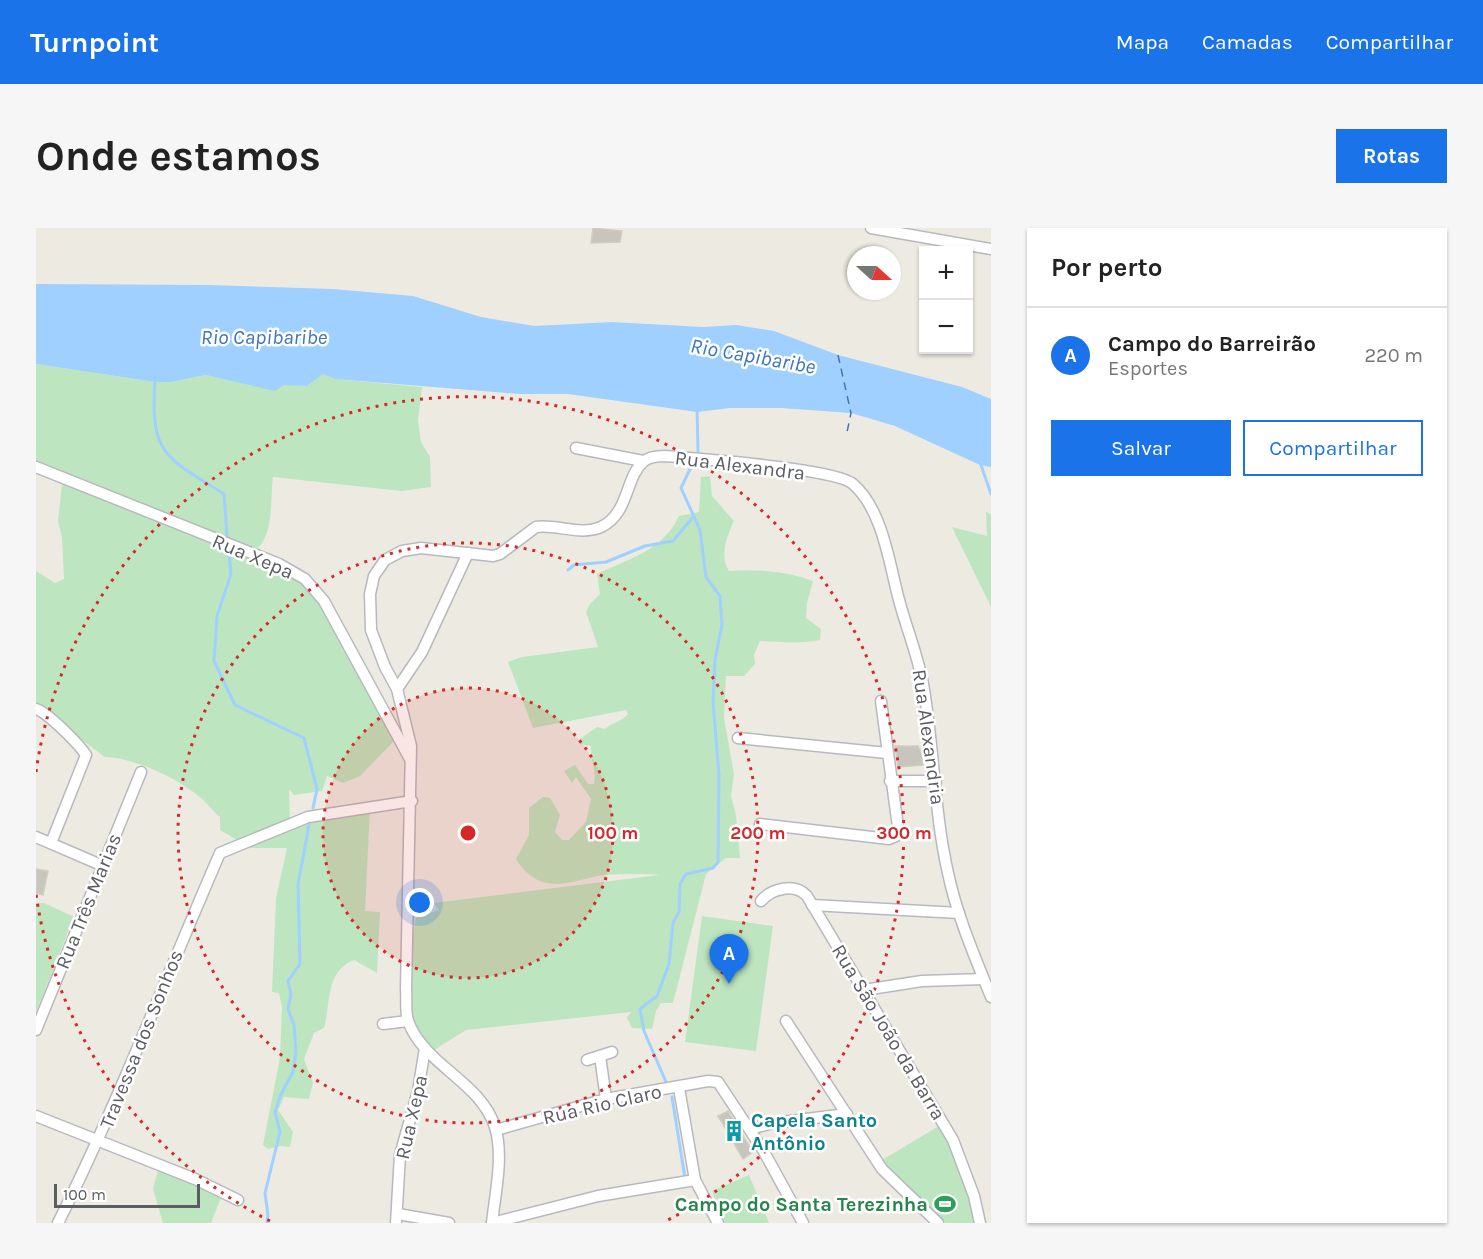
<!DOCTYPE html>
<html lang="pt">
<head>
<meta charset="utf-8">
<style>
  :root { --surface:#fff; --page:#f6f6f6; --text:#222; --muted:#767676; --line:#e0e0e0; --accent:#1a73e8 }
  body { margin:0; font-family:Karla,sans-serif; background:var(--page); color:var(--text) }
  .controls { position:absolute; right:18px; top:18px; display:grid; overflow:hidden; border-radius:0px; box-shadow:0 2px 4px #0004 }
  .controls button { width:54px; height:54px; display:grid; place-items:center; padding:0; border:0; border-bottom:2px solid var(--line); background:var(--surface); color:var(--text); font:30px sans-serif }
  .compass { position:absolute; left:811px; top:18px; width:54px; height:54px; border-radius:50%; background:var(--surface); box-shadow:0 2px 4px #0004; rotate:111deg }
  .scale { position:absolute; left:18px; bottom:15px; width:146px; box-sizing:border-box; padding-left:6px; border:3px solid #5a5d62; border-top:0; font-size:16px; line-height:21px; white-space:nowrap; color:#5a5d62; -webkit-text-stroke:4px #fff; paint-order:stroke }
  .you { position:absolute; left:384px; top:675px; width:21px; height:21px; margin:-15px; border:4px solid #fff; border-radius:50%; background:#1a73e8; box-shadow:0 0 0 9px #1a73e833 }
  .badge { display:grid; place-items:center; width:39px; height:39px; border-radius:50%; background:var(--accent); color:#fff; font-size:20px; font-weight:700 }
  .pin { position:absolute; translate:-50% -50px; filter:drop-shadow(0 2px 3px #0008) }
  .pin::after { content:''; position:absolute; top:32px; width:21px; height:18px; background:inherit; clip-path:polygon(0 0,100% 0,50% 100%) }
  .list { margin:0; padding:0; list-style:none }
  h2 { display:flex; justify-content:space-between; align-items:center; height:78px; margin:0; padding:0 24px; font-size:26px }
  h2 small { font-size:20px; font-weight:400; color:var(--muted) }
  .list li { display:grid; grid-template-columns:39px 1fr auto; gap:18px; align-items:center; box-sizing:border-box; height:96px; padding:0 24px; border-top:2px solid var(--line) }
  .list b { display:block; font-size:22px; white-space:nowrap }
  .list p { margin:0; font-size:20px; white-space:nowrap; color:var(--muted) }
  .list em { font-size:20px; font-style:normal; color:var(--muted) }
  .actions { display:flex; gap:12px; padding:18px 24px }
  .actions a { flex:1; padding:14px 0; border:2px solid var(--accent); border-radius:0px; text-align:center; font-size:21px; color:var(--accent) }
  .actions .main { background:var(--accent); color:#fff }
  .map { position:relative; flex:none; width:955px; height:995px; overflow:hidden; border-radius:0px }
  header { display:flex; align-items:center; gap:36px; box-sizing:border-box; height:84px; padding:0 30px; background:var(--accent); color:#fff }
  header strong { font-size:28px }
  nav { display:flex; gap:33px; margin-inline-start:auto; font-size:21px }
  .intro { display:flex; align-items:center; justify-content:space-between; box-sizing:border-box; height:144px; padding:0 36px }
  h1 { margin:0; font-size:42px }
  .button { padding:15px 27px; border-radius:0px; background:var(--accent); color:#fff; font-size:21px; font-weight:700 }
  main { display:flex; gap:36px; padding:0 36px }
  aside { flex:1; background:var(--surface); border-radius:0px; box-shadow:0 2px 4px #0004 }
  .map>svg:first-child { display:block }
  .green { fill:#bde5bf }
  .water { fill:#9fd0ff }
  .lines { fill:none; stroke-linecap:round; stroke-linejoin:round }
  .stream { stroke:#9fd0ff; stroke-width:3 }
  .ferry { stroke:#3e75bb; stroke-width:1.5; stroke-dasharray:8 6; stroke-linecap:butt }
  .building { fill:#c8c5be; stroke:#d2cdbf; stroke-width:1.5 }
  .minor-casing { stroke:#b7b9be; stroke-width:13 }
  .minor { stroke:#fff; stroke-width:10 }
  .ring { fill:none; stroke:#d62828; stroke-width:3; stroke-dasharray:3 6 }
  .labels { text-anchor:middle; stroke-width:5; stroke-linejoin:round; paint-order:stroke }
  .street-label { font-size:20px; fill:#5a5d62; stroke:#fff }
  .culture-label { font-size:20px; font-weight:bold; fill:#0d838f; stroke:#fff; text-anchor:start }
  .leisure-label { font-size:20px; font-weight:bold; fill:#27864d; stroke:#fff; text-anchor:end }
  .water-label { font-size:21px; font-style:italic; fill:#3e75bb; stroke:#fff }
  .centre { fill:#d62828; stroke:#fff; stroke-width:3 }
  .ring-label { font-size:18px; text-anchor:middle; font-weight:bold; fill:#d62828; stroke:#fff; stroke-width:5; stroke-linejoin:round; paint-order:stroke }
</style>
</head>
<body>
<header>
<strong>Turnpoint</strong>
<nav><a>Mapa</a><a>Camadas</a><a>Compartilhar</a></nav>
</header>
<div class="intro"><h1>Onde estamos</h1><a class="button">Rotas</a></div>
<main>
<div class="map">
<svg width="955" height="995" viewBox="0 0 955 995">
  <rect width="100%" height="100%" fill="#edebe1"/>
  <g class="green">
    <path d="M0 136 119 154H135L170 147 195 152 271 158 287 146 299 151 386 159 382 193 385 214 394 229 395 259 365 263 237 249C234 272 239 312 216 324L258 348 279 365 359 512 324 548 307 555 291 548 286 563 258 567 253 561 254 593 203 613 184 602V589C175 582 169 572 160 566 137 548 97 530 69 529L0 478V343L19 355 28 351 26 309 22 293 26 256 165 307 164 299 0 234Z"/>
    <path d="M674 248 676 268 698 293C691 308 683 328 693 343 720 341 751 343 777 353L771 375 770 390 785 401 784 412C765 416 744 414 724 413L718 427 719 436 708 448H690L688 490 698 546 695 568 700 587 704 630H690L670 646 637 775H625L620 783 616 801 596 800 591 790 595 784 430 802 398 822C361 786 371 737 380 690L403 682 398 675 623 647C613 646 577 646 567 647 531 654 505 669 480 631L493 607V580L507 569 514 570 524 587 519 604 526 612H533L550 594 555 571 540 549 536 555 528 543 539 537 552 556H558C561 543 554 531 555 518L544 516V511L561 499 569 501C577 494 585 494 592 486L590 482 497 500 472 434 486 429 562 419 550 384 554 376 564 366 561 346C595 330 626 323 643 288L663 284 665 249Z"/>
    <path d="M950 284 955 286V379L916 299 951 308Z"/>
    <path d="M334 580 329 683 344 684 341 745 318 732C289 743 295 776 288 800L278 805 268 831 277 855 273 871 248 869 242 882 257 904 254 919 244 918 232 921 227 917 244 830 246 779 243 765 236 764 240 670 251 620H205L258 598Z"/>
    <path d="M0 675H8L38 689 0 784Z"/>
    <path d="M666 688 737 698 720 823 649 814Z"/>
    <path d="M903 898C922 926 936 962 940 995H910L857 949 846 932Z"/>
    <path d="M122 942 186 967 175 995H127L117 961Z"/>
    <path d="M713 947 733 995H689L676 963Z"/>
  </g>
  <path class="water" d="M0 56 172 57 297 61 377 68 445 89 498 98 576 94 667 99 700 97 738 103 802 127 926 159 955 171V239L944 237 859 198 815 185 745 180H694L661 184 532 166H484L299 151 287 146 271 158 247 157 239 163 170 147 135 154H119L0 136Z"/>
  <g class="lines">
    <g class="stream">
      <path d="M119 151C114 227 128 228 188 266L191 308"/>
      <path d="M661 180 662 223"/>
      <path d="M944 234 955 266"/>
      <path d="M193 325 195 346 181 388 178 433 199 477 268 510 281 561 277 580"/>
      <path d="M532 342 538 337 570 334 609 318 637 313 658 288"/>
      <path d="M630 854 608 803 604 781 621 768 633 736 637 695 643 684 644 656 650 646 677 640 682 634 683 547 677 474 679 432 686 397 684 368 670 349 664 302 645 260 655 239"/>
      <path d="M636 869 649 950"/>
      <path d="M231 995 232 987 229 965 244 904 239 884 245 866 257 844 260 824 258 797 252 781 255 766 252 753 264 736 262 657 273 597"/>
    </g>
    <path class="ferry" d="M802 127 815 185 810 209"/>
  </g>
  <g class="building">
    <path d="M557 0 586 3 584 14 555 15Z"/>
    <path d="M859 518H882L886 525 887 537 862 539Z"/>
    <path d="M0 641 12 643 7 667 0 665Z"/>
    <path d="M692 883 717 924 707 931 682 888Z"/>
  </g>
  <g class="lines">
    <defs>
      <g id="minor">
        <path d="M835 0 955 21"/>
        <path d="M540 220 607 233"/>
        <path d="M0 239 243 336 269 351 288 373 374 531"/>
        <path d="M361 461 386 424 432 325"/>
        <path d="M0 481C11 484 43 516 50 527L15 615"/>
        <path d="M702 510 851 525"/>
        <path d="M854 553H900"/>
        <path d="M724 596 853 611 860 608 862 599 845 473"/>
        <path d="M0 609 65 637"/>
        <path d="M725 673C736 660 759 655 771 668L917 912 938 968 944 995"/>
        <path d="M776 677 923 685"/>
        <path d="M828 762 886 753 947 751"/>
        <path d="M750 793 846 941 902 995"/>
        <path d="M347 796 372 793"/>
        <path d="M0 802 105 544"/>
        <path d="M564 828 570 871"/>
        <path d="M551 832 576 824"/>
        <path d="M643 860 659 952 682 995"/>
        <path d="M0 888 159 951 202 972"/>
        <path d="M714 901 737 895 811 886"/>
        <path d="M460 902 570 871 672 853 682 854 727 922 767 995"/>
        <path d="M362 986 413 995"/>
        <path d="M22 995C82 875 130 749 184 625L272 589 376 573"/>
        <path d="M360 995 364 927 382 863 389 820"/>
        <path d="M456 995C459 966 468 928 459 899 445 854 388 837 372 793 369 784 371 771 370 761L375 518 361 461 349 439 335 402 334 366 338 348 349 332 366 323 385 320 457 328 464 326 500 299C521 296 544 308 565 299 593 286 589 250 607 234 612 229 622 228 629 228 661 231 798 240 817 256 844 279 852 327 860 360 867 392 881 423 887 456 898 518 898 584 912 645 921 688 939 729 955 769"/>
        <path d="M456 995 562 968 659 952"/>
      </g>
    </defs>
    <use href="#minor" class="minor-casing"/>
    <use href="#minor" class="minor"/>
  </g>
  <circle cx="432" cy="605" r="145" fill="#d62828" fill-opacity=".12"/>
  <g class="ring">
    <circle cx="432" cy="605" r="145"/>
    <circle cx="432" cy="605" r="290"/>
    <path d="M234 993A436 436 0 0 1 0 666M0 544A436 436 0 1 1 630 993"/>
  </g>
  <defs>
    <symbol id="building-bare" viewBox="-9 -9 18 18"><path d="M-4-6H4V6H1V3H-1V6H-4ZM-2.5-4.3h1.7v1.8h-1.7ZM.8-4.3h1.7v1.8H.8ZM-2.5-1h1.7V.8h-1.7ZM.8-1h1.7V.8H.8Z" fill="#0f9aa8" stroke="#fff" stroke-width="2.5" paint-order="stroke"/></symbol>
    <symbol id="stadium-bare" viewBox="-9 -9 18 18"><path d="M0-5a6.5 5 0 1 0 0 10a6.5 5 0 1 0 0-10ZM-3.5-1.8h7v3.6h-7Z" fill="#2e9e5b" stroke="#fff" stroke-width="2.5" paint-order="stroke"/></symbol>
  </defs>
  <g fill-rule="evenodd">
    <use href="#building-bare" x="683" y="888" width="30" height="30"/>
    <use href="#stadium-bare" x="894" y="961" width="30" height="30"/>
  </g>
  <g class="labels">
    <g class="street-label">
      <text transform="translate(704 237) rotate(7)" y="7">Rua Alexandra</text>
      <text transform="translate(217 328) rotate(23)" y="7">Rua Xepa</text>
      <text transform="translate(893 509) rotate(82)" y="7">Rua Alexandria</text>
      <text transform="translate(52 673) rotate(-68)" y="7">Rua Três Marias</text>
      <text transform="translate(853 804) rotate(59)" y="7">Rua São João da Barra</text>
      <text transform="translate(105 811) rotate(-68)" y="7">Travessa dos Sonhos</text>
      <text transform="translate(566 876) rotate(-13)" y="7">Rua Rio Claro</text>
      <text transform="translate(375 889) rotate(-77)" y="7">Rua Xepa</text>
    </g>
    <g class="culture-label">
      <text x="715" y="899">Capela Santo<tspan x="715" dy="23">Antônio</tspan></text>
    </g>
    <g class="leisure-label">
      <text x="892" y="983">Campo do Santa Terezinha</text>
    </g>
    <g class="water-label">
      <text x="228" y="116">Rio Capibaribe</text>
      <text transform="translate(717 128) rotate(10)" y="7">Rio Capibaribe</text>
    </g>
  </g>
  <circle cx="432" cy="605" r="9" class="centre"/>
  <g class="ring-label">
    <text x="577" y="611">100 m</text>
    <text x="722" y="611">200 m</text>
    <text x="868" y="611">300 m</text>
  </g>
</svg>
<div class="controls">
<button>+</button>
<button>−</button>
</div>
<svg class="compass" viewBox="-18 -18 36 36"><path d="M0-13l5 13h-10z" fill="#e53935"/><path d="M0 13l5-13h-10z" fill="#767676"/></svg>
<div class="scale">100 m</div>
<div class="you"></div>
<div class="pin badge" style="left:693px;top:756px">A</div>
</div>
<aside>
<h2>Por perto<small></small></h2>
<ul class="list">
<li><span class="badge">A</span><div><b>Campo do Barreirão</b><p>Esportes</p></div><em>220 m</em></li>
</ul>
<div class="actions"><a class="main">Salvar</a><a>Compartilhar</a></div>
</aside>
</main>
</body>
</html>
